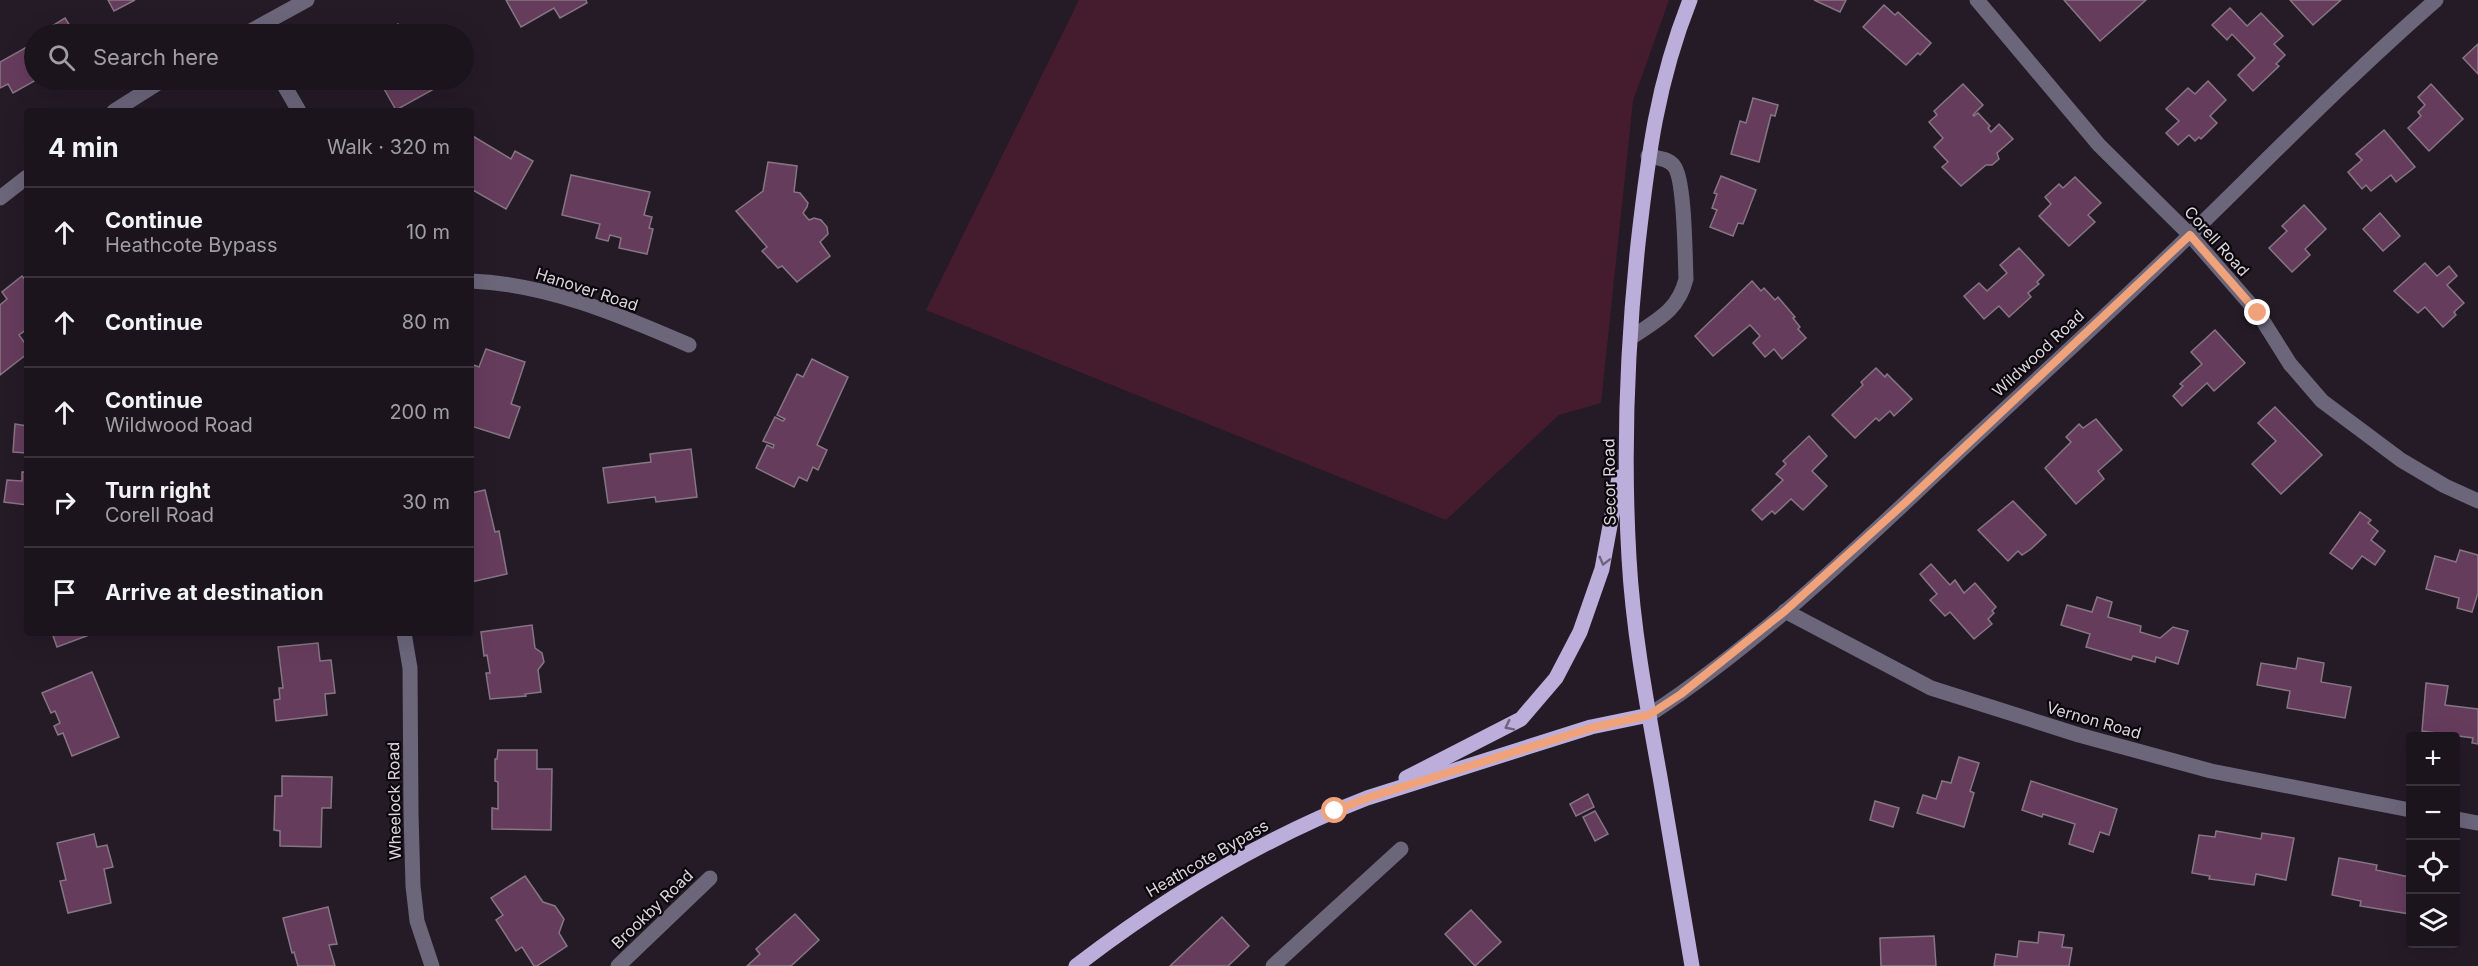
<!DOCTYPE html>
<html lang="en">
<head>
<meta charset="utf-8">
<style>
  :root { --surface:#1b141d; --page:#28212a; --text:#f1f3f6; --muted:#a09ea4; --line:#39333b }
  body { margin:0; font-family:Inter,sans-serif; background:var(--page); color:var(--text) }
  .controls { position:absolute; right:18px; bottom:18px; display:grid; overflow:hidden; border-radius:6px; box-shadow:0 6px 24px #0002 }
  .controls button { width:54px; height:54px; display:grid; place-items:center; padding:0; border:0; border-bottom:2px solid var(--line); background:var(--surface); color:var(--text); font:30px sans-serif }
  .stop { position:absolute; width:18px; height:18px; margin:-14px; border:4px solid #f0a27a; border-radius:50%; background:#fff }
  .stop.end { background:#f0a27a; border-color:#fff; box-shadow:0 2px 6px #0008 }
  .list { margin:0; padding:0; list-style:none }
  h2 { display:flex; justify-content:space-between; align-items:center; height:78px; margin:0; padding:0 24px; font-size:26px }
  h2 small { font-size:20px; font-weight:400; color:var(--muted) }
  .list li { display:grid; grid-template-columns:39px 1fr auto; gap:18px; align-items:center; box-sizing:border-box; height:90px; padding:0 24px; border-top:2px solid var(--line) }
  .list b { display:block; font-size:22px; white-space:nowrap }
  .list p { margin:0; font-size:20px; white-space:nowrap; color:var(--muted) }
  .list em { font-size:20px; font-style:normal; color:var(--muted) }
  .icon { flex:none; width:33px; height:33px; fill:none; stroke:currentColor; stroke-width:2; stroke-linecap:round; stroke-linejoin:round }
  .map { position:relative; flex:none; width:2478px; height:966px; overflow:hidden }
  .search { position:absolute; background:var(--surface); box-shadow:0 6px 24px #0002; left:24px; top:24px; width:450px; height:66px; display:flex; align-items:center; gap:15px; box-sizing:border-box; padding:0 21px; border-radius:33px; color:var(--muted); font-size:22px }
  .panel { position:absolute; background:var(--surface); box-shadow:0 6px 24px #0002; left:24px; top:108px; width:450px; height:528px; border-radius:6px }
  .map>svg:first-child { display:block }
  .green { fill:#451b2e }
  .building { fill:#663c5d; stroke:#867582; stroke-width:1.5 }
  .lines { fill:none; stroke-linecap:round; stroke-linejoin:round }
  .minor { stroke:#6c667b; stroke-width:15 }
  .major { stroke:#bcaeda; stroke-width:15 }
  .oneway { stroke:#6c637d }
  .route { stroke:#f0a27a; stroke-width:8 }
  .labels { text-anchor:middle; stroke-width:4.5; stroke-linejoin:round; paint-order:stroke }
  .street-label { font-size:16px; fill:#dcd6df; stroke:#0b070c }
</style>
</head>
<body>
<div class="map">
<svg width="2478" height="966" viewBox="0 0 2478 966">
  <rect width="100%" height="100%" fill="#241b27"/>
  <path class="green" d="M1079 0H1669L1633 101 1601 403 1559 415 1446 520 926 310Z"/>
  <g class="building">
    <path d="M108 0H135L114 11Z"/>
    <path d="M506 0H586L587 3 560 18 554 8 521 27Z"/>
    <path d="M1814 0H1846L1840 12Z"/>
    <path d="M2064 0H2146L2100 41Z"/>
    <path d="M2290 0H2341L2313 25Z"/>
    <path d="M1884 5 1895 15 1898 12 1931 43 1920 55 1918 53 1906 65 1863 27Z"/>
    <path d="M2230 8 2247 26 2261 13 2283 36 2274 44 2285 55 2276 64 2279 66 2253 91 2238 75 2255 58 2232 34 2227 40 2212 25Z"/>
    <path d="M65 18 75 34H39Z"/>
    <path d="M398 24 403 34H379Z"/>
    <path d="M34 43V80H36L13 93 8 84 0 88V62Z"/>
    <path d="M2478 44V74L2463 58Z"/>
    <path d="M379 80H441L443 84 396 110Z"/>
    <path d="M2208 81 2226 100 2210 116 2217 123 2201 139 2199 137 2195 141 2189 135 2178 145 2166 133 2179 121 2166 109 2188 88 2195 94Z"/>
    <path d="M1963 84 1983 105 1973 115 1974 116 1978 113 1990 126 1988 128 1991 132 1999 124 2013 139 1997 153 1999 159 1992 165H1986L1961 186 1942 167 1948 162 1934 147 1943 138 1929 122 1937 115 1934 111Z"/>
    <path d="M2431 84 2463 119 2429 151 2408 128 2421 116 2418 112 2425 105 2418 97Z"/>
    <path d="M1753 98 1778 105 1775 116 1771 115 1759 162 1731 154 1740 121 1746 123Z"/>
    <path d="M2384 130 2415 167 2396 182 2391 175 2371 191 2366 185 2362 189 2348 172 2362 160 2356 154Z"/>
    <path d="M471 135 511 159 515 151 533 161 506 209 471 189Z"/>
    <path d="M768 162 797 166 794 192 800 193 808 203 807 207 803 213 809 220 814 218 821 220 827 227 828 234 820 242 830 256 797 282 782 266 778 268 762 251 767 247 736 211 763 191Z"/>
    <path d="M571 175 650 192 644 215 652 217 649 228 653 229 647 254 619 248 621 238 610 235 608 241 596 238 600 224 562 215Z"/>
    <path d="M1721 176 1756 190 1743 224 1738 223 1733 236 1710 227 1717 210 1712 208 1717 194 1714 193Z"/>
    <path d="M2075 177 2101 203 2088 215 2095 222 2069 246 2039 216 2051 204 2045 197 2059 184 2063 188Z"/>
    <path d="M2304 205 2326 229 2305 249 2310 255 2292 272 2269 248 2287 231 2282 226Z"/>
    <path d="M2380 213 2400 236 2383 251 2363 229Z"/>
    <path d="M2019 248 2044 275 2037 282 2039 284 2028 293 2031 297 2009 317 1999 306 1984 319 1964 296 1979 283 1987 291 2007 273 2000 265Z"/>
    <path d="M2425 263 2437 276 2449 266 2457 276 2447 285 2464 303 2454 312 2456 315 2443 327 2425 307 2418 313 2394 291Z"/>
    <path d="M22 276 27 282V329L19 335 27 346V354L0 375V305L7 299 2 292Z"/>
    <path d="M1752 281 1761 291 1764 288 1775 300 1778 297 1795 317 1793 318 1800 327 1798 329 1806 338 1782 359 1774 349 1765 357 1753 343 1760 336 1750 325 1713 356 1695 336Z"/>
    <path d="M2215 330 2245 363 2214 391 2207 383 2182 406 2173 396 2183 386 2180 384 2202 364 2191 352Z"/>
    <path d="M486 349 525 362 511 404 520 407 509 438 471 426V364L479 367Z"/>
    <path d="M812 359 848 377 817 445 827 450 818 470 813 467 807 481 799 477 794 487 756 468 767 445 773 448 774 445 763 441 775 417 783 421 785 419 777 415 797 374 803 377Z"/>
    <path d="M1876 368 1885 377 1887 374 1912 399 1894 416 1890 411 1879 421 1876 418 1855 438 1832 415 1863 385 1861 382Z"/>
    <path d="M2275 407 2322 455 2281 494 2252 464 2276 441 2258 423Z"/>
    <path d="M2096 419 2122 450 2098 471 2104 479 2076 504 2045 468 2071 442 2066 437 2079 424 2083 428Z"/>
    <path d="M15 424 27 426V453L13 452Z"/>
    <path d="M1809 436 1827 456 1812 471 1827 486 1803 510 1791 499 1775 514 1772 511 1762 520 1752 510 1783 480 1776 474 1786 464 1783 461Z"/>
    <path d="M691 449 697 497 656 502 655 497 608 503 603 468 651 462 650 454Z"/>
    <path d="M27 467V505L4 502 7 480 22 481V472H27Z"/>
    <path d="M485 490 495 532 499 531 507 574 471 582V493Z"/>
    <path d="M2013 501 2046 535 2031 549 2022 555 2018 551 2008 561 1978 530Z"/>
    <path d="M2360 512 2371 520 2368 523 2378 531 2371 540 2385 551 2375 565 2362 556 2352 569 2330 553Z"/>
    <path d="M2460 550 2478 555V593L2472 612 2457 608 2459 598 2426 589 2435 556 2456 562Z"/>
    <path d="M1931 564 1950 585 1955 580 1964 593 1975 583 1996 607 1992 611 1994 613 1988 619 1992 624 1974 639 1950 612 1945 616 1930 600 1937 594 1920 574Z"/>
    <path d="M2097 597 2112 602 2108 617 2141 626 2140 632 2160 638 2173 627 2188 631 2178 664 2156 657 2155 662 2133 656 2131 660 2086 647 2090 634 2061 625 2067 605 2092 612Z"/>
    <path d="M532 625 535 648 542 653 544 662 538 670 541 692 525 694 526 696 490 699 486 673H490L487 655 484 656 481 632Z"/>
    <path d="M52 633H88L89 635 57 647Z"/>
    <path d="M318 643 320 661 331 660 335 693 325 694 327 715 276 721 274 700 280 699 279 688H283L278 647Z"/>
    <path d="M2298 658 2324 663 2321 682 2351 687 2345 718 2287 708 2290 691 2257 685 2261 663 2296 669Z"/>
    <path d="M92 672 119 737 72 756 63 733 58 735 54 726 60 723 55 711 51 713 42 693Z"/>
    <path d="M2426 683 2448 686 2445 705 2478 709V744L2472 743 2473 738 2422 731Z"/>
    <path d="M498 750H537V769H552L551 830 492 829V808L498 809V782L495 781V759H497Z"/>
    <path d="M1959 757 1979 763 1970 791 1974 793 1964 827 1917 813 1923 795 1936 799 1942 781 1951 783Z"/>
    <path d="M282 776 332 777 331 808H322L321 847 280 846V831L274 830 275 796H282Z"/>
    <path d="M2031 781 2117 809 2109 835 2100 832 2093 852 2069 844 2075 824 2043 814 2042 817 2022 810Z"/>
    <path d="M1588 794 1594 807 1576 816 1570 804Z"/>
    <path d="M1875 801 1899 808 1893 827 1870 820Z"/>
    <path d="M1595 811 1608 834 1595 841 1583 817Z"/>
    <path d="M2216 831 2261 839 2262 833 2294 838 2286 880 2256 874 2254 885 2209 879 2210 876 2192 873 2199 835 2215 837Z"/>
    <path d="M94 834 97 847 107 845 113 867 104 869 111 903 68 913 60 881 66 880 57 843Z"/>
    <path d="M2339 858 2377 865 2376 870 2410 877V914L2360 906 2361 901 2332 895Z"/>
    <path d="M525 876 543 902 555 906 564 919 559 933 567 946 537 966H534L522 947 516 951 496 920 503 915 491 898Z"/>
    <path d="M328 907 337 944 329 945 335 966H298L294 952 292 953 283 918Z"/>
    <path d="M1471 910 1501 942 1475 966 1445 934Z"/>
    <path d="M795 914 819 940 791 966H747L760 954 756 949Z"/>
    <path d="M1222 917 1249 946 1228 966H1170Z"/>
    <path d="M2039 932 2064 935 2062 947 2072 948 2069 966H1994L1996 954 2017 957 2019 941 2038 943Z"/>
    <path d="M1934 936 1936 966H1881L1880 938Z"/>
  </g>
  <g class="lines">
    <g class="minor">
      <path d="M1977 0 2099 145 2190 235 2258 313 2290 364 2322 401 2401 460 2445 486 2478 501"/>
      <path d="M245 34 307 0"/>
      <path d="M281 80 299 111"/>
      <path d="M114 111 163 80"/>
      <path d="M0 198 27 177"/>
      <path d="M471 281C547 284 620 315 689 345"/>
      <path d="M1632 337C1657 320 1678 311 1686 279 1685 258 1685 179 1674 166 1668 158 1657 158 1648 156"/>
      <path d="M1785 611 1931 688 2079 735 2211 771 2410 810"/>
      <path d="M404 633 410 668 411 813 413 886 417 921 432 966"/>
      <path d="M1649 715C1756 645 1850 555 1943 467 2026 389 2111 312 2192 233 2273 154 2351 74 2436 0"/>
      <path d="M2456 819 2478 823"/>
      <path d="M618 966 710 878"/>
      <path d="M1273 966 1401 849"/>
    </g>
    <g class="major">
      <path d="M1690 0C1657 83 1648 156 1638 244 1627 348 1623 454 1629 558 1633 631 1647 705 1660 777 1671 840 1681 903 1692 966"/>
      <path d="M1406 778 1521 719 1556 678 1580 632 1602 569 1619 477"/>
      <path d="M1076 966C1166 897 1261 839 1367 798L1591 727 1649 715"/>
    </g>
  </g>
  <defs><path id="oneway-chevron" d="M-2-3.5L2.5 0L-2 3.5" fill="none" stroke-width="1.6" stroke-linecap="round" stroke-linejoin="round" transform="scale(1.5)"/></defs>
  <g class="oneway">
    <use href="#oneway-chevron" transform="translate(1604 561) rotate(104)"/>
    <use href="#oneway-chevron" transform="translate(1509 726) rotate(153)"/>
  </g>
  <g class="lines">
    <path class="route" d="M1335 811 1367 798 1591 728 1649 715 1681 694 1785 611 1907 501 2190 235 2258 313"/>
  </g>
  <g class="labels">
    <g class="street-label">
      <text transform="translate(2217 241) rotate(48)" y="6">Corell Road</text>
      <text transform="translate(587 289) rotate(18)" y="6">Hanover Road</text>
      <text transform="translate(2038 353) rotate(-43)" y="6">Wildwood Road</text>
      <text transform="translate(1609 482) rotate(-91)" y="6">Secor Road</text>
      <text transform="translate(2094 720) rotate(16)" y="6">Vernon Road</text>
      <text transform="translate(394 801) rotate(-91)" y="6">Wheelock Road</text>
      <text transform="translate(1207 858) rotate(-30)" y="6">Heathcote Bypass</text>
      <text transform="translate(652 909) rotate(-44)" y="6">Brookby Road</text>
    </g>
  </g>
</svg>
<div class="controls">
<button>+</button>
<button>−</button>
<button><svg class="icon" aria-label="locate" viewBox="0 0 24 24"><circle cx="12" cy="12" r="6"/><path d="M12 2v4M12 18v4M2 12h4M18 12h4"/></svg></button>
<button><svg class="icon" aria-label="layers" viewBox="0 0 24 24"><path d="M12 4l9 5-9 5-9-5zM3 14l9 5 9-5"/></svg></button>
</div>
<div class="stop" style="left:1335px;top:811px"></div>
<div class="stop end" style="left:2258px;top:313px"></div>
<div class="search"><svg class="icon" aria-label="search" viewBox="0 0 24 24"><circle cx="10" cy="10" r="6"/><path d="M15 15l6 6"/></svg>Search here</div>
<section class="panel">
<h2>4 min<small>Walk · 320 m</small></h2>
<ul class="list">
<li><svg class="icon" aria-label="ahead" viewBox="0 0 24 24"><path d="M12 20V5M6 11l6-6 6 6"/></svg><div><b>Continue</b><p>Heathcote Bypass</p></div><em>10 m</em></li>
<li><svg class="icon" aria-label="ahead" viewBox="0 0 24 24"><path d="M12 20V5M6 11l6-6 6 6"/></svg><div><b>Continue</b></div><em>80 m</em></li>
<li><svg class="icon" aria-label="ahead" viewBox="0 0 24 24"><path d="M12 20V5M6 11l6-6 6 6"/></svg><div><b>Continue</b><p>Wildwood Road</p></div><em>200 m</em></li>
<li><svg class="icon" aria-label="right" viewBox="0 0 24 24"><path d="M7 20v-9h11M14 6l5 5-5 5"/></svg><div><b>Turn right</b><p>Corell Road</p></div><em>30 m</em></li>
<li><svg class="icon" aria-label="arrive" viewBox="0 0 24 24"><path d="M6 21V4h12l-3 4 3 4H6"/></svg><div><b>Arrive at destination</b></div></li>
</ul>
</section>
</div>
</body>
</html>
